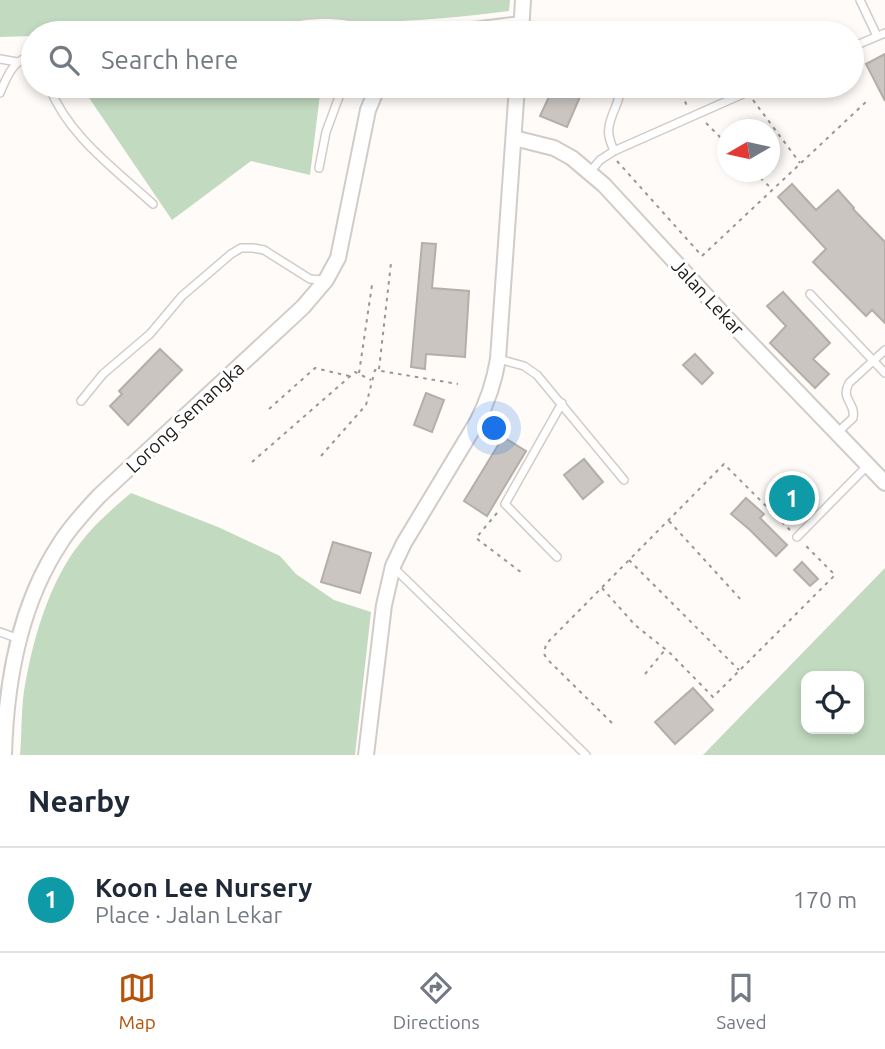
<!DOCTYPE html>
<html lang="en">
<head>
<meta charset="utf-8">
<style>
  :root { --surface:#fff; --page:#f2f2f3; --text:#1f2937; --muted:#747a83; --line:#e0e1e3; --accent:#b45309 }
  body { margin:0; font-family:Ubuntu,sans-serif; background:var(--page); color:var(--text) }
  .controls { position:absolute; right:21px; bottom:21px; display:grid; overflow:hidden; border-radius:14px; box-shadow:0 4px 10px #0003 }
  .controls button { width:63px; height:63px; display:grid; place-items:center; padding:0; border:0; border-bottom:2px solid var(--line); background:var(--surface); color:var(--text); font:35px sans-serif }
  .compass { position:absolute; left:717px; top:119px; width:63px; height:63px; border-radius:50%; background:var(--surface); box-shadow:0 4px 10px #0003; rotate:261deg }
  .you { position:absolute; left:495px; top:429px; width:24px; height:24px; margin:-18px; border:5px solid #fff; border-radius:50%; background:#1a73e8; box-shadow:0 0 0 10px #1a73e833 }
  .badge { display:grid; place-items:center; width:46px; height:46px; border-radius:50%; background:var(--accent); color:#fff; font-size:23px; font-weight:700 }
  .pin { position:absolute; translate:-50% -50%; border:4px solid #fff; box-shadow:0 2px 7px #0006 }
  .list { margin:0; padding:0; list-style:none }
  h2 { display:flex; justify-content:space-between; align-items:center; height:91px; margin:0; padding:0 28px; font-size:30px }
  h2 small { font-size:23px; font-weight:400; color:var(--muted) }
  .list li { display:grid; grid-template-columns:46px 1fr auto; gap:21px; align-items:center; box-sizing:border-box; height:105px; padding:0 28px; border-top:2px solid var(--line) }
  .list b { display:block; font-size:26px; white-space:nowrap }
  .list p { margin:0; font-size:23px; white-space:nowrap; color:var(--muted) }
  .list em { font-size:23px; font-style:normal; color:var(--muted) }
  .icon { flex:none; width:38px; height:38px; fill:none; stroke:currentColor; stroke-width:2; stroke-linecap:round; stroke-linejoin:round }
  .map { position:relative; flex:none; width:885px; height:755px; overflow:hidden }
  .search { position:absolute; background:var(--surface); box-shadow:0 4px 10px #0003; left:21px; right:21px; top:21px; height:77px; display:flex; align-items:center; gap:18px; box-sizing:border-box; padding:0 24px; border-radius:38px; color:var(--muted); font-size:26px }
  .sheet { height:196px; background:var(--surface) }
  nav { display:flex; justify-content:space-around; align-items:center; box-sizing:border-box; height:98px; border-top:2px solid var(--line); background:var(--surface); font-size:19px; color:var(--muted) }
  nav a { display:grid; justify-items:center; gap:4px }
  nav .on { color:var(--accent) }
  .map>svg:first-child { display:block }
  .green { fill:#c2dac0; fill-rule:evenodd }
  .building { fill:#cbc5c1; stroke:#b4aea9; stroke-width:2 }
  .lines { fill:none; stroke-linecap:round; stroke-linejoin:round }
  .lane-casing { stroke:#d2ccc8; stroke-width:10 }
  .street-casing { stroke:#d2ccc8; stroke-width:18 }
  .path { stroke:#999693; stroke-width:2; stroke-dasharray:3.5 5; stroke-linecap:butt }
  .lane { stroke:#fff; stroke-width:7 }
  .street { stroke:#fff; stroke-width:14 }
  .labels { text-anchor:middle; stroke-width:6; stroke-linejoin:round; paint-order:stroke }
  .street-label { font-size:19px; fill:#1e1c1a; stroke:#fff }
</style>
</head>
<body>
<div class="map">
<svg width="885" height="755" viewBox="0 0 885 755">
  <rect width="100%" height="100%" fill="#fffbf8"/>
  <g class="green">
    <path d="M0 0H510L509 11C449 19 389 22 328 25 230 30 132 33 33 33V36L0 37Z"/>
    <path d="M81 86H321L310 175 251 161 172 220Z"/>
    <path d="M131 493 218 527 280 556 296 574 334 600 371 612 355 755H20C22 734 21 712 24 691 32 642 49 581 81 542 96 523 113 508 131 493Z"/>
    <path d="M885 568V755H703ZM806 676H859V729H806Z"/>
  </g>
  <g class="building">
    <path d="M885 54V101L866 64Z"/>
    <path d="M554 86H598L593 97 582 92 567 127 540 116Z"/>
    <path d="M792 184 816 210 838 190 854 208 853 209 885 242V323L872 310 866 316 813 262 826 249 778 197Z"/>
    <path d="M422 243 436 244 432 288 469 291 465 357 426 354 425 369 411 367Z"/>
    <path d="M783 292 830 343 813 359 829 374 815 388 770 343 786 326 767 306Z"/>
    <path d="M160 349 182 370 128 425 110 406 122 394 119 391Z"/>
    <path d="M695 354 713 373 702 384 683 365Z"/>
    <path d="M426 393 444 400 432 432 414 425Z"/>
    <path d="M503 437 526 451 487 516 464 501Z"/>
    <path d="M584 459 603 482 583 499 564 475Z"/>
    <path d="M785 475 815 505 798 522 768 492Z"/>
    <path d="M746 498 764 514 760 518 787 545 776 556 750 530 731 514Z"/>
    <path d="M333 542 371 553 360 593 321 582Z"/>
    <path d="M802 562 818 579 810 586 794 570Z"/>
    <path d="M693 688 713 710 675 744 655 722Z"/>
  </g>
  <g class="lines">
    <defs>
      <g id="lane">
        <path d="M860 0 877 36"/>
        <path d="M272 33C306 16 351 22 386 33"/>
        <path d="M852 47 885 33"/>
        <path d="M0 59 17 62"/>
        <path d="M49 86C67 135 116 170 153 204"/>
        <path d="M0 93C7 76 13 60 33 55"/>
        <path d="M614 151C611 143 607 135 609 127 611 112 621 102 620 86"/>
        <path d="M319 168 326 132 343 86"/>
        <path d="M590 172 600 160 614 151 761 86"/>
        <path d="M810 294 885 373"/>
        <path d="M499 359 524 366 537 375 624 480"/>
        <path d="M81 401 103 374 150 334 182 296 231 254 241 248H253L264 250 310 279 324 280"/>
        <path d="M837 433 853 418C856 402 840 400 849 383L885 350"/>
        <path d="M797 537 867 466"/>
        <path d="M557 557 505 504 562 403"/>
        <path d="M393 567 586 755"/>
        <path d="M0 632 19 639"/>
      </g>
      <g id="street">
        <path d="M449 33 521 24"/>
        <path d="M521 33 523 0"/>
        <path d="M514 138 554 148 572 158 604 185 736 328 885 483"/>
        <path d="M4 755C6 681 19 605 61 542 71 526 85 511 99 496L303 307 326 280 338 258 368 110 378 86"/>
        <path d="M366 755 384 605 393 566 404 543 477 422C488 401 494 383 498 359L517 86"/>
      </g>
    </defs>
    <use href="#lane" class="lane-casing"/>
    <use href="#street" class="street-casing"/>
    <g class="path">
      <path d="M678 86 687 106"/>
      <path d="M753 100 800 163"/>
      <path d="M706 123 728 145"/>
      <path d="M617 161 702 256 868 100"/>
      <path d="M754 172 772 189"/>
      <path d="M379 369 391 263"/>
      <path d="M359 373 372 285"/>
      <path d="M269 409 315 368 349 376"/>
      <path d="M321 456 366 405 375 370 458 384"/>
      <path d="M252 462 355 372 371 380"/>
      <path d="M497 513 476 538 522 573"/>
      <path d="M669 521 743 602"/>
      <path d="M629 560 739 670"/>
      <path d="M602 588 635 625 670 653 713 697 835 575 804 544"/>
      <path d="M645 674 665 650"/>
      <path d="M612 723 547 659 544 654 546 644 724 464 790 530"/>
    </g>
    <use href="#lane" class="lane"/>
    <use href="#street" class="street"/>
  </g>
  <g class="labels">
    <g class="street-label">
      <text transform="translate(708 297) rotate(47)" y="7">Jalan Lekar</text>
      <text transform="translate(185 417) rotate(-43)" y="7">Lorong Semangka</text>
    </g>
  </g>
</svg>
<div class="controls">
<button><svg class="icon" aria-label="locate" viewBox="0 0 24 24"><circle cx="12" cy="12" r="6"/><path d="M12 2v4M12 18v4M2 12h4M18 12h4"/></svg></button>
</div>
<svg class="compass" viewBox="-18 -18 36 36"><path d="M0-13l5 13h-10z" fill="#e53935"/><path d="M0 13l5-13h-10z" fill="#747a83"/></svg>
<div class="you"></div>
<div class="pin badge" style="left:792px;top:498px;background:#0f9aa8">1</div>
<div class="search"><svg class="icon" aria-label="search" viewBox="0 0 24 24"><circle cx="10" cy="10" r="6"/><path d="M15 15l6 6"/></svg>Search here</div>
</div>
<section class="sheet">
<h2>Nearby<small></small></h2>
<ul class="list">
<li><span class="badge" style="background:#0f9aa8">1</span><div><b>Koon Lee Nursery</b><p>Place · Jalan Lekar</p></div><em>170 m</em></li>
</ul>
</section>
<nav>
<a class="on"><svg class="icon" aria-label="map" viewBox="0 0 24 24"><path d="M3 6l6-2 6 2 6-2v14l-6 2-6-2-6 2zM9 4v14M15 6v14"/></svg>Map</a>
<a><svg class="icon" aria-label="directions" viewBox="0 0 24 24"><path d="M12 3l9 9-9 9-9-9zM9 14v-3h6M13 9l2 2-2 2"/></svg>Directions</a>
<a><svg class="icon" aria-label="saved" viewBox="0 0 24 24"><path d="M7 4h10v16l-5-4-5 4z"/></svg>Saved</a>
</nav>
</body>
</html>
